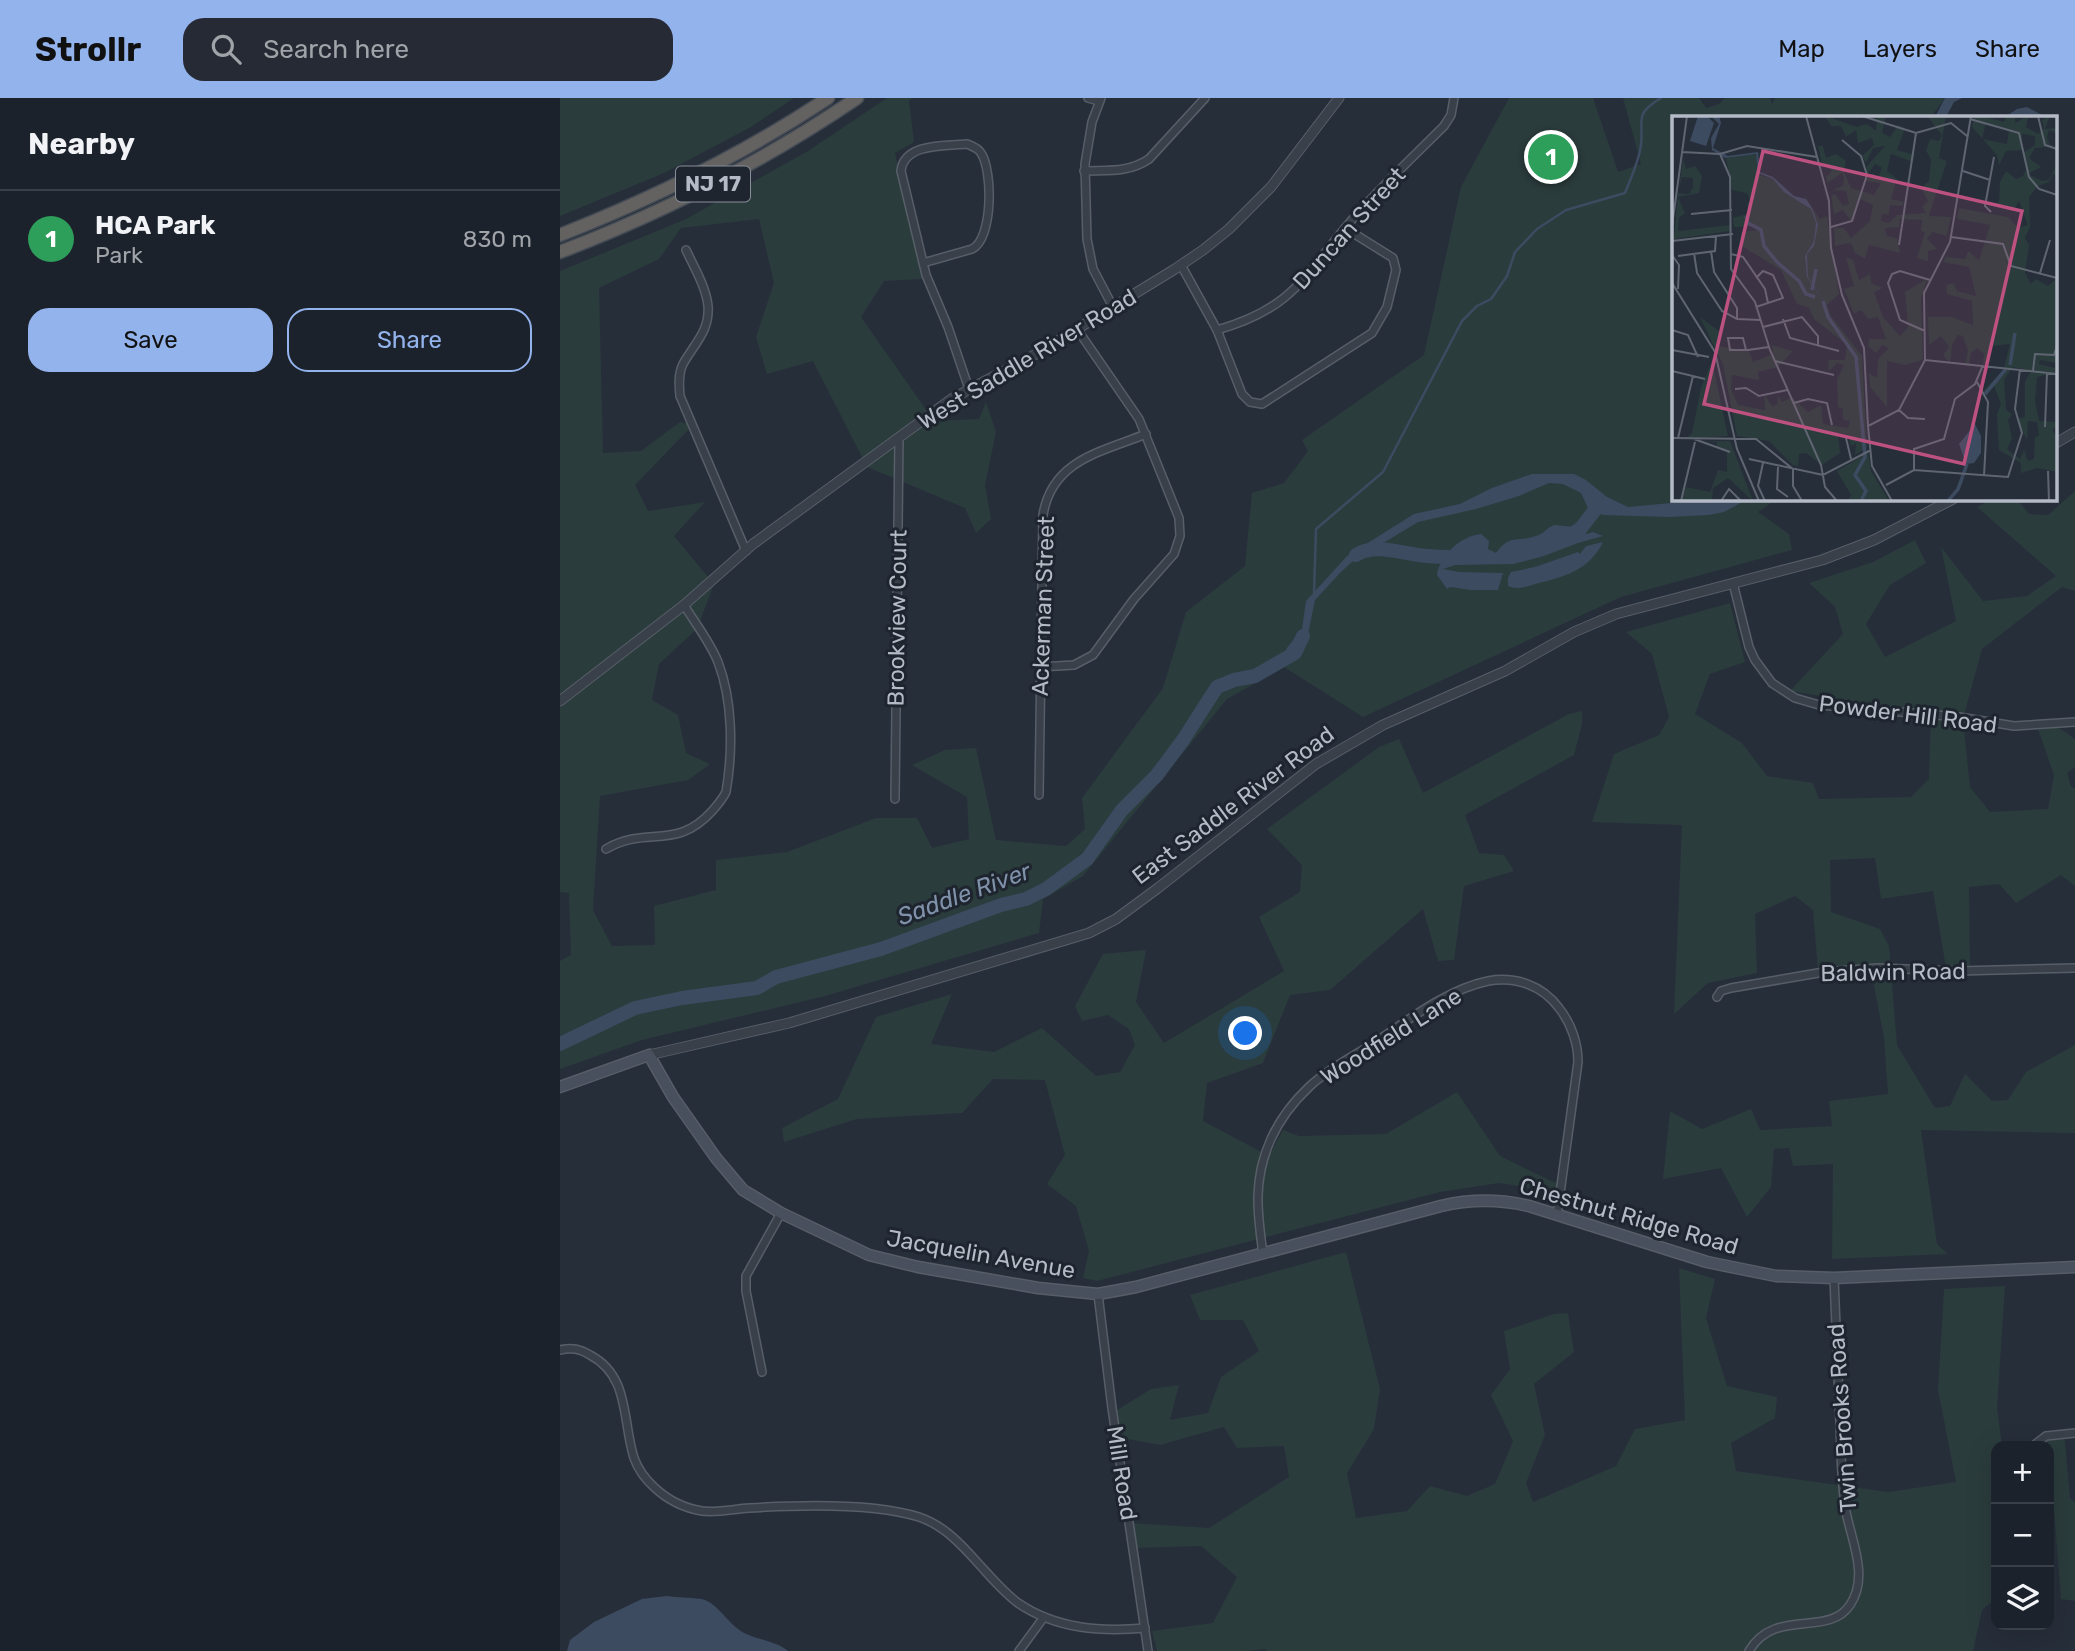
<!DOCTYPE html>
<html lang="en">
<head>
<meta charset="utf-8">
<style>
  :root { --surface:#1c222c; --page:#252a34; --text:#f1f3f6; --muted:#a0a4a9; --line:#3a3f48; --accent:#93b3ec }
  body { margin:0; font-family:Rubik,sans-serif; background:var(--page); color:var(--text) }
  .controls { position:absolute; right:21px; bottom:21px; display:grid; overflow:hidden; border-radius:14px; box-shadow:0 7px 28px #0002 }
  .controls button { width:63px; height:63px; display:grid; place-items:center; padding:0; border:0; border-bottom:2px solid var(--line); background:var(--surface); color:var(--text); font:35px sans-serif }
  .you { position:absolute; left:686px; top:936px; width:24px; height:24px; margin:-18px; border:5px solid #fff; border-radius:50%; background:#1a73e8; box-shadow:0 0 0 10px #1a73e833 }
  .badge { display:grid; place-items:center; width:46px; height:46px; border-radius:50%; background:var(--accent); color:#fff; font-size:23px; font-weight:700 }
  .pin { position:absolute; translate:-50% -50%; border:4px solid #fff; box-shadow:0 2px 7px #0006 }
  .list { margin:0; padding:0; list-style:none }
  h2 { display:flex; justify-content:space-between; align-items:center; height:91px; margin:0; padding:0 28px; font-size:30px }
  h2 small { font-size:23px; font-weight:400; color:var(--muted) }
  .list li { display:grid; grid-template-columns:46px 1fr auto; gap:21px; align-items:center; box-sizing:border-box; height:98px; padding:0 28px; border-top:2px solid var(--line) }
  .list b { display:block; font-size:26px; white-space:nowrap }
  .list p { margin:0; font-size:23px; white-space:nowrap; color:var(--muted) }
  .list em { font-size:23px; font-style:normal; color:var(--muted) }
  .actions { display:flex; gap:14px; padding:21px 28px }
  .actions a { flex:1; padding:16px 0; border:2px solid var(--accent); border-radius:21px; text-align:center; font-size:24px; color:var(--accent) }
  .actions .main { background:var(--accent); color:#111 }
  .icon { flex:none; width:38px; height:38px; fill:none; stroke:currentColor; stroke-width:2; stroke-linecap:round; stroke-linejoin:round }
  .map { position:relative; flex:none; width:1515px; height:1553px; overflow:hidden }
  header { display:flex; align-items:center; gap:42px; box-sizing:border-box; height:98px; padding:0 35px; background:var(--accent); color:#111 }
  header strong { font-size:33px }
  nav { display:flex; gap:38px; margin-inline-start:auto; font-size:24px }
  .search { width:490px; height:63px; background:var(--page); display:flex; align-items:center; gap:18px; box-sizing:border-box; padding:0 24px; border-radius:21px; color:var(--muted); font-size:26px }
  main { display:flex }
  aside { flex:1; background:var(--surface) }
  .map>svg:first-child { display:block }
  .green { fill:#2b3c3d }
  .water { fill:#3d4b61 }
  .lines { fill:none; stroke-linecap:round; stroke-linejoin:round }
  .stream { stroke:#3d4b61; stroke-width:2.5 }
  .river { stroke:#3d4b61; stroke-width:14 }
  .minor-casing { stroke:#575e68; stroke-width:10 }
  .tertiary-casing { stroke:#575e68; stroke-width:11 }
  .secondary-casing { stroke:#575e68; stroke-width:13 }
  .trunk-casing { stroke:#444b55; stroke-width:15 }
  .minor { stroke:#39404a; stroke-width:7 }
  .tertiary { stroke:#39404a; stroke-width:9 }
  .secondary { stroke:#484f5d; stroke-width:10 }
  .trunk { stroke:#636260; stroke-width:12 }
  .labels { text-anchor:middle; stroke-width:6; stroke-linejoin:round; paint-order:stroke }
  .shield { fill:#1e252f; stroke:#888e99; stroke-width:2 }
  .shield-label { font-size:21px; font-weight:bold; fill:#b5bbc6 }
  .street-label { font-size:23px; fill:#b5bbc6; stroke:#1e252f }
  .water-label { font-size:24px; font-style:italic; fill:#8091aa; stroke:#1e252f }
  .inset-river { fill:none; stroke:#3d4b61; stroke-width:3.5 }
  .inset-road { fill:none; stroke:#5f6672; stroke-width:2 }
  .view { fill:#bd5180; fill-opacity:0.15; stroke:#bd5180; stroke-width:3.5 }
  .inset-edge { fill:none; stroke:#b5bbc6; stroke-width:3.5 }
</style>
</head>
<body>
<header>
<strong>Strollr</strong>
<div class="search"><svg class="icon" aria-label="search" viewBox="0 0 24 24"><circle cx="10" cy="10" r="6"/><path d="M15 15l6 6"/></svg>Search here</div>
<nav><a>Map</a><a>Layers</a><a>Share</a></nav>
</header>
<main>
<aside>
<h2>Nearby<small></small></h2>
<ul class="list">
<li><span class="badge" style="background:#2e9e5b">1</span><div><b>HCA Park</b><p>Park</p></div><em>830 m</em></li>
</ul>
<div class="actions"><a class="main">Save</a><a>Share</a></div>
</aside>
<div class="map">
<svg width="1515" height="1553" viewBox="0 0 1515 1553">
  <rect width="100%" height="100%" fill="#262e3a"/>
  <g class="green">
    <path d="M0 0H234L191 29 104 75 0 118Z"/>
    <path d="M327 0H352L349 3 354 44 335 55 362 181 324 183 301 219 374 323 419 321 426 304 436 334 425 387 431 421 416 435 405 410 307 369 253 263 207 276 196 239 214 185 199 121 121 130 99 161 39 190 43 355 81 353 120 324 133 327 75 387 88 413 145 404 114 438 154 486 137 531 99 566 92 602 118 617 126 655 150 666 128 682 40 698 33 812 52 848 95 847 94 808 156 792V762L227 754 316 720H357L372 750 409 741 407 699 352 667 385 652 416 650 436 742 506 748 525 731 522 700 603 590 626 514 685 468 692 395 724 385 748 353 742 342 864 257 901 89 949 0H1033L1058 74 1081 66 1063 0H1139L1146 10 1159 6 1165 0H1210L1212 6 1215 0H1385L1371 19H1114V401H1217L1198 414 1229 436 1232 452 1061 499 803 619 724 569 667 601 523 778 483 801 479 835 265 898 82 942 0 971V863L11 857 9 795 0 794V173L126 121 248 53Z"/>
    <path d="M1515 393V493L1502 489 1422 551 1403 621 1410 689 1430 714 1488 711 1494 677 1477 628 1498 629 1515 641V669L1507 675 1511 688 1515 691V788L1501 777 1456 805 1439 786 1409 789 1410 870H1386L1373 793 1321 801 1315 760 1270 762 1271 814 1320 831 1329 848 1337 947 1375 1010 1390 1008 1405 976 1432 1003 1448 1002 1466 974 1515 947V1035L1361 1032 1377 1146 1388 1156 1272 1161 1273 1066 1233 1068 1229 1050 1214 1051 1211 1089 1187 1119 1161 1070 1103 1081 1110 1013 1142 1031 1191 1011 1200 1032 1272 1028 1269 1003 1328 996 1324 939 1310 868 1258 873 1253 812 1235 798 1195 816 1197 875 1148 885 1114 916 1122 727 1032 724 1054 656 1099 637 1109 619 1092 556 1066 534 1170 505 1185 564 1150 576 1135 616 1182 645 1207 678 1253 685 1259 701 1351 699 1369 681 1371 616 1230 593 1283 536 1275 509 1249 485 1313 464 1355 442 1366 465 1330 487 1306 526 1325 559 1396 523 1381 449 1423 503 1467 498 1496 478 1417 409 1433 401H1457L1469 416 1488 417Z"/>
    <path d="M1022 613V626L1014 657 905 717 919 755 944 757 954 773 904 788 894 862 878 863 863 811 770 892 730 897 703 965 647 985 643 1023 709 1058 723 1032 739 1038 826 1036 897 994 940 1058 1006 1090 1004 1098 985 1092 939 1085 880 1094 537 1183 523 1180 529 1153 516 1108 487 1086 505 1057 485 982 433 981 402 1015 297 1021 224 1044 222 1030 278 1001 316 919 392 896 371 946 434 954 482 930 536 978 560 974 575 947 569 931 548 917 522 923 515 908 543 856 586 852 576 904 604 945 724 873 699 819 740 794 742 767 707 731 819 649 839 641 863 695 1009 616Z"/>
    <path d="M786 1154 820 1291 814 1331 787 1375 796 1420 847 1413 870 1388 907 1398 935 1386 953 1343 931 1297 950 1271 944 1233 994 1216 1008 1215 1014 1254 974 1286 985 1337 966 1385 973 1404 1056 1368 1075 1331 1125 1322 1119 1170 1155 1181 1146 1220 1167 1288 1217 1299 1215 1320 1171 1345 1176 1373 1328 1394 1396 1384 1378 1292 1384 1191 1445 1188 1437 1309 1442 1348H1436V1500L1422 1512 1413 1553H707L705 1551 687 1553H597L592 1533 653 1525 677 1479 641 1448 575 1450 571 1425 649 1430 729 1379 724 1348 677 1350 664 1329 600 1347 557 1339 554 1314 591 1291 619 1287 610 1322 648 1315 661 1279 699 1253 683 1222H640L630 1197Z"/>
    <path d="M1504 1334 1510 1400 1515 1404V1503L1501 1501 1489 1348 1486 1341Z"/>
  </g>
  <g class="water">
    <path d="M1385 0H1402L1394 4 1386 19H1375Z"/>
    <path d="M1467 9 1486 19H1445L1457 11Z"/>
    <path d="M972 376H1014L1026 382 1047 399 1068 409 1153 401H1188L1164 414 1149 417 1108 419 1043 417 1028 410 1021 395 1003 386 989 385 959 398 916 411 858 424 792 464 780 475 755 502 746 546 737 555 726 551 742 531 746 503 787 458 854 416 900 406 932 390Z"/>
    <path d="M995 427 1014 429 1027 436 1033 434 1043 438 1018 445 984 458 953 466 895 467 883 471 899 474 943 475 938 492H911L890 489 887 491 877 477C880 457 901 438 921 436L929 443 928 451 936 455C951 435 956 445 976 438 984 436 987 429 995 427Z"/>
    <path d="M1043 444C1029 473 1003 479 975 486 965 489 958 492 948 488V480L951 474 975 469 1018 454 1020 456 1026 448Z"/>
    <path d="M107 1498C116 1500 137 1499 145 1502 159 1508 166 1522 178 1531 192 1542 216 1542 228 1553H7L10 1542 34 1524 82 1501Z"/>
  </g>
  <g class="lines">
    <path class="stream" d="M754 495 756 431 823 374 902 223 917 208 931 201 947 178 955 154 977 131 1006 112 1065 95C1071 80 1079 63 1081 47 1084 21 1073 17 1101 0"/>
    <g class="river">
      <path d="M1005 441 1021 430 1038 408 1050 410"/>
      <path d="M796 457C815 444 846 457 868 458 880 459 891 459 903 460"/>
      <path d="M0 946 75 910 122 900 197 890 216 879 321 851 441 807 466 801 486 791 527 761 562 712 597 677 623 642 657 589 674 582 695 578 735 555 743 538"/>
    </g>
    <defs>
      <g id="minor">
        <path d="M528 0 539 3"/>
        <path d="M541 0 532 24 525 66 527 141 533 171 553 209"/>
        <path d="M524 73C548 72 568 75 589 61L645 0"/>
        <path d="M126 152C134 169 146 189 148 208 150 233 134 246 123 266 118 276 119 288 120 298L186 453"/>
        <path d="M363 165 412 151C433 141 433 73 421 55 418 50 412 48 407 46 385 48 344 45 341 73L366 177 388 229 409 291"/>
        <path d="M621 167 657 232 682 296 690 304 702 306 812 235 827 209 836 172 833 160 785 130"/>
        <path d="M657 232C739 209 746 172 798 115 825 85 855 57 884 28L891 17 894 0"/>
        <path d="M1173 485 1189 549 1195 562 1212 585 1235 600 1259 607 1399 619 1454 628 1515 624"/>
        <path d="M480 569 514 567 533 557 574 501 614 456 620 438 619 420 579 321 517 231"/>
        <path d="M479 697 483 417C492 362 541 354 586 336"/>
        <path d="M335 701 339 339"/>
        <path d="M46 751C87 727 116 754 153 712 158 706 162 702 166 694 173 653 173 603 158 564 150 544 135 525 124 507"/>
        <path d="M1157 899 1161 893 1171 890 1264 874 1318 870 1399 873 1515 870"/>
        <path d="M703 1156C697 1113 693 1081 711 1041 720 1021 733 1004 749 989 767 972 790 960 811 947 846 924 885 892 928 883 955 878 982 887 999 910 1011 925 1018 945 1018 964L997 1117"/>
        <path d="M538 1196 552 1310 588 1553"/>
        <path d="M0 1252C12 1249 20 1251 30 1257 70 1278 62 1322 74 1360 78 1371 86 1382 95 1390 108 1402 124 1410 142 1413 157 1415 174 1411 189 1410 237 1407 314 1405 359 1419 383 1427 400 1445 417 1464 430 1478 442 1493 458 1505 496 1531 541 1534 585 1530"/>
        <path d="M202 1274 186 1193V1178L221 1115"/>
        <path d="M1473 1348 1486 1338 1515 1335"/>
        <path d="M459 1553 484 1519"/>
        <path d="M1189 1553C1215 1509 1268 1540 1290 1507 1309 1479 1292 1444 1286 1414 1281 1384 1281 1354 1280 1324 1278 1276 1276 1228 1274 1180"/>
      </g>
      <g id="tertiary">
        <path d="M1496 345 1515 334"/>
        <path d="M0 603 124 507 193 446 393 300 478 255 615 171 643 152 669 131 711 89 779 0"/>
        <path d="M89 957 229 925 529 835 556 821 598 790 756 666 823 627 945 573 1014 534 1056 516 1262 462 1314 442 1393 401"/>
      </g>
      <path id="secondary" d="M0 989 89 957 113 999 156 1060 183 1092 221 1115 309 1157 358 1169 478 1190 538 1196 576 1189 881 1108C911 1101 939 1101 969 1108L1147 1164 1216 1178 1274 1180 1515 1169"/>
      <g id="trunk">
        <path d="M0 137C94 100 184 56 268 0"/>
        <path d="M0 154C105 114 204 63 297 0"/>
      </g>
    </defs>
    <use href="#minor" class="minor-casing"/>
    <use href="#tertiary" class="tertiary-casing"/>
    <use href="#secondary" class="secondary-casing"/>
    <use href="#trunk" class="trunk-casing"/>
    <use href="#minor" class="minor"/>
    <use href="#tertiary" class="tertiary"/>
    <use href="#secondary" class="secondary"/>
    <use href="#trunk" class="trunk"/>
  </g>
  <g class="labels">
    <rect class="shield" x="116" y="68.5" width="74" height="35" rx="5"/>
    <g class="shield-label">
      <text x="153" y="93">NJ 17</text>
    </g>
    <g class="street-label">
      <text transform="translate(789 130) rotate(-48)" y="8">Duncan Street</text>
      <text transform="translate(467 261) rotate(-31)" y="8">West Saddle River Road</text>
      <text transform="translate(483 508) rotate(-88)" y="8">Ackerman Street</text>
      <text transform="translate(337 520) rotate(-89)" y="8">Brookview Court</text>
      <text transform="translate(1348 616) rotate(7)" y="8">Powder Hill Road</text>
      <text transform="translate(673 707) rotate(-37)" y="8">East Saddle River Road</text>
      <text transform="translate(1333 874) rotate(-1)" y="8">Baldwin Road</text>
      <text transform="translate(831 938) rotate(-32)" y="8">Woodfield Lane</text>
      <text transform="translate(1069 1118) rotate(16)" y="8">Chestnut Ridge Road</text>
      <text transform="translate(421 1156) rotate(10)" y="8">Jacquelin Avenue</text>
      <text transform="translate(1282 1320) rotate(-94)" y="8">Twin Brooks Road</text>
      <text transform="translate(562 1375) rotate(81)" y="8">Mill Road</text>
    </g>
    <g class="water-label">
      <text transform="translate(404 796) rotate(-20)" y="8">Saddle River</text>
    </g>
  </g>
  <g transform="translate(1112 18)">
    <rect width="385" height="385" fill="#262e3a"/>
    <path d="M153 0 185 11 195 8 204 15 205 0H214L210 17 218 21 226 9 233 12 225 34 242 39 241 46 219 38 215 55 225 63 219 83 232 86 231 90 218 89 217 98H210L209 105 217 107 225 99 254 97 250 91 256 85 249 72 257 65 259 43 254 35 258 23 267 25 270 19 255 0H274L267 42 275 45 257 100 279 101 275 120 260 116 255 123 265 133 256 135V145L245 142 253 116 249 115 250 104 228 103 227 111 213 112 215 120 225 122 228 137 197 129 193 143 183 137 179 127 163 130 162 112H172L179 122 198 105 201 89 188 83 179 105 171 94 162 98 159 79 163 78 171 90 177 88 174 75 161 74 171 70 172 62 170 57 155 67 154 61 160 55 150 48 146 30H151L154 42 164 38 174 45 172 56 179 72 202 79 209 67 194 65 195 62 201 57 206 62 210 52 203 48 195 59V50L213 30 201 32 194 47 190 40 202 29 200 22 186 27 184 14 174 21 169 10H159ZM310 0 332 6 335 0H343V7L356 0 354 11 366 18 372 13 370 4 378 0 373 13 385 12V17L377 14 375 21 378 29 385 30 363 32 357 42 369 51 356 58 370 65 377 64 384 50 385 59 381 58 377 66 366 70 357 81 358 111 353 122 357 129 353 157 359 168 364 163 376 170 385 162V242L384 247 368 244 367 248 383 252 382 257 365 261 363 285 367 305 384 306 385 299V310L380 314 385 321V356L365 352 349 357V347L327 334 325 299 329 288 322 270 315 277 312 274 331 255 338 228 319 230 317 248H311L312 238 306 232 299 237 297 248H293L296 235 291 220 286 219 280 229 278 247 271 239 277 231 269 220 257 229 256 201H280L301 209 300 185 275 178 274 169 281 167 285 175 304 180 297 151 271 146 274 141 293 143 296 135 307 144 318 109 285 103 287 92 336 101 346 112 356 109 347 85 341 95 313 88 327 87 328 66 334 55 344 63 351 60 354 54 351 37 363 29V20L350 18V34L334 35 327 49 325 39 300 11 302 1ZM314 7 337 14 335 28 310 23ZM341 251 359 255 353 266V301L345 303 355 324 356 305 365 306 367 320 363 321 362 343 356 345 352 334 348 343 335 333 340 322 336 304 340 298 334 294 332 264ZM80 38 84 40 88 59 101 63 124 83 135 84 148 103 155 100 167 178 155 189 159 200 190 240 195 331 183 339 184 327 179 330 176 319 166 317 168 337 150 349 134 337 127 338 126 350 121 349 97 325 65 320 51 249 28 201 48 216 46 230 77 235 81 246 101 238 100 229 121 235 106 251 86 256 87 264 60 259 59 273 66 289 93 294 92 278 100 290 105 289 106 279 110 286 120 281 136 296 149 289 151 308 176 312 178 305 171 304V293L166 291 165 263 172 249 165 247 157 255 156 249 157 244H173L175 229 142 203 137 192 125 188 109 154 68 129 69 116 85 114V110L62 111 61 102 78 97 75 88 79 85 75 77 60 74 54 42ZM11 43 14 53 23 50 30 60 27 77 6 81 13 97 7 102 6 115 59 109V115L2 123 6 77 17 78 21 71V62L10 61 7 73ZM174 141 181 144 187 164 198 158 199 167 211 172 202 176 211 201 228 220 236 211 233 176 255 163 249 183 251 244 233 249 215 245V291L198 271 197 257 205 262 206 243 217 232 210 229 204 237 196 230 197 223H214L206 201 196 203 189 194 182 198 172 173 182 170ZM40 245 56 320 15 322 20 317 29 272ZM31 325H58L81 385 56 362 41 372 40 385H10L14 371 38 376 46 354 55 356V334L45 332V326ZM196 337 199 355 217 385H176L179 379 165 355Z" fill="#2b3c3d" fill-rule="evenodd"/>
    <path d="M26 0H35L42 7 34 30 18 25ZM39 0H47L49 7 41 32 56 40 86 36 88 56 101 61 122 80 134 83 140 92 146 109 142 130 135 138 136 161 153 188 135 161 133 140 142 125 144 107 139 93 112 76 101 63 86 57 84 38 53 42 40 34 39 22 47 8ZM303 308 309 320V337L302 347 294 348 287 328Z" fill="#3d4b61"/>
    <path class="inset-river" d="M74 100 76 107 89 114 92 130 105 146 127 165 134 178 143 181M140 174 144 153M151 185 156 201 184 241 193 341 183 359 194 375 189 385M338 249 343 217M313 278 334 253M276 385 286 373 295 348"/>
    <path class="inset-road" d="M134 0 157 85 159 132 170 179 192 232 196 310M190 0 244 17 279 7 295 20M366 0 373 29 385 33M298 3 347 17 357 61 367 73 385 79M10 36 48 38 75 30 145 41M48 38 58 61 59 153 83 186 98 234 149 349 153 371 165 385M291 55 318 64M319 96 313 90 322 41M19 98 60 94M0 110 15 0M159 111 180 105 195 59 189 40 170 24M279 121 331 128 339 150 385 162M0 125 61 118M227 129 244 17M39 135 42 156 65 192V203M22 137 25 157 50 195 65 203 89 204M59 138 71 141 93 173 96 187M0 139 7 149 6 173M6 140 43 135 44 120M368 157 378 124M0 167 43 236 65 333 87 385M84 191 111 182 101 159 91 155 84 162M111 203 118 222 167 235M91 211 130 201 146 220V230M0 214 16 219 26 241M253 215 228 204 216 167 220 158 228 155 258 164M0 234 37 241M74 234 71 222H56L58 234H76L97 231M253 244 385 258M103 245 162 259M0 255 33 263M361 255 363 238 382 239 385 230M305 266 316 286 312 360M63 273 74 272 87 280 115 274M122 287 136 283 155 287 160 309M227 294 236 302 253 303M373 311 375 257M0 322 84 323 121 353M6 322 21 260M174 322 179 343M22 323 58 336M77 343 151 359 199 334M91 347 86 370 93 385M106 351 105 373 116 381M121 353V370L130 385M242 354V333L272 323 283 283 303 268 311 249M376 355 377 385M214 369 242 354 336 361 350 317 343 293 348 253M9 385 23 326M49 385 57 373 69 385M220 385 200 350 196 310 227 294 253 244 252 177 278 126 299 0"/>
    <path class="view" d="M91 35 350 95 292 348 32 288Z"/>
    <rect width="385" height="385" class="inset-edge"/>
  </g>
</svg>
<div class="controls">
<button>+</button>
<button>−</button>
<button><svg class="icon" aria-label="layers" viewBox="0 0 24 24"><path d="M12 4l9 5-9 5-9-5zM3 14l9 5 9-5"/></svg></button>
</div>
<div class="you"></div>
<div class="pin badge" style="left:991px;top:59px;background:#2e9e5b">1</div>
</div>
</main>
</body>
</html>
